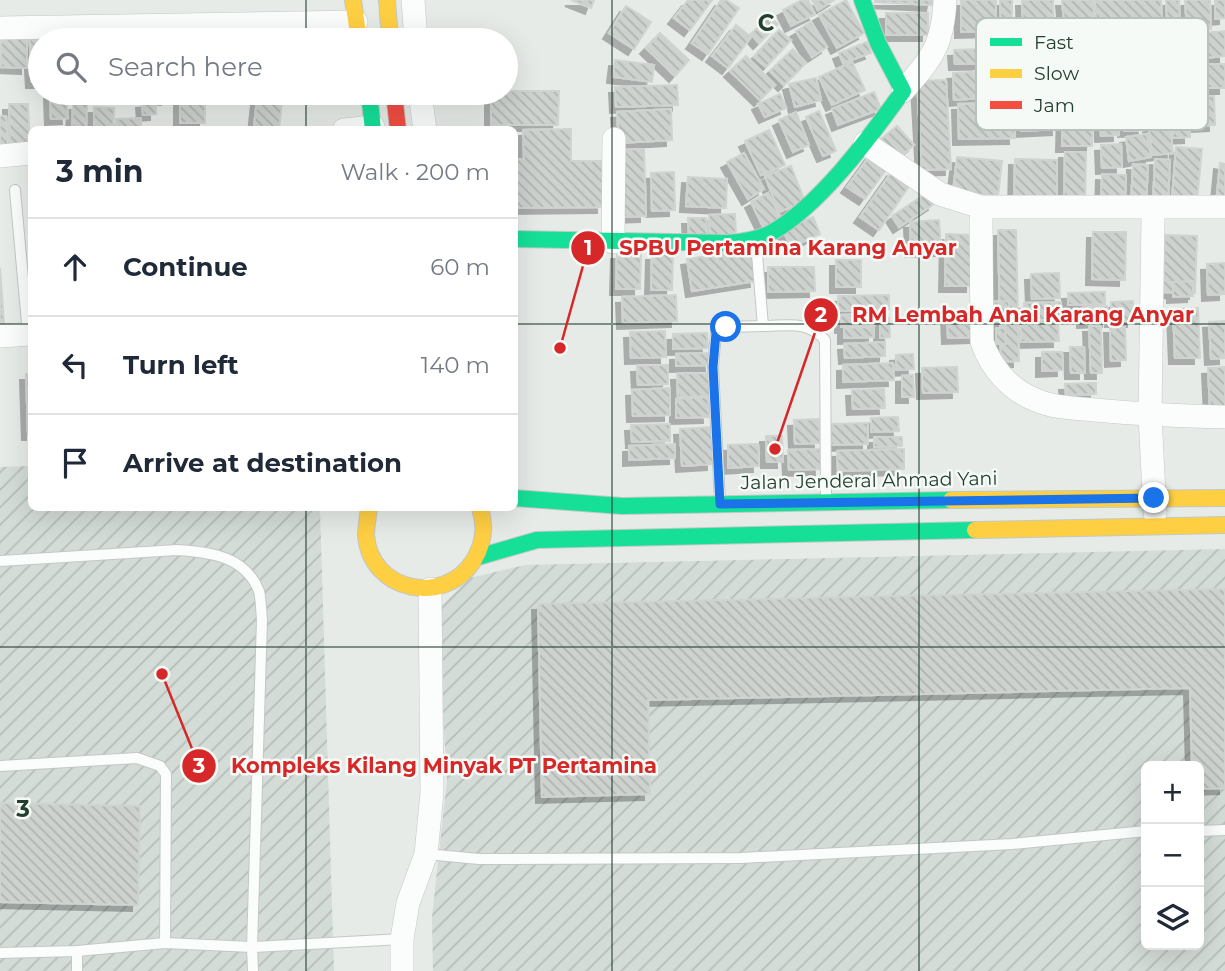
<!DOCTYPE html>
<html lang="en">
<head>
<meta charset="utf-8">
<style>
  :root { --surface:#fff; --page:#f6f6f7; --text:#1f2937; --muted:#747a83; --line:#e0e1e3 }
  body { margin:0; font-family:Montserrat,sans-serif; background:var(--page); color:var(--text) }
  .controls { position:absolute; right:21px; bottom:21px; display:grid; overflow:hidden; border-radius:10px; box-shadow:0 7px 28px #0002 }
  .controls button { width:63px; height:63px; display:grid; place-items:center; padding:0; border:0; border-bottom:2px solid var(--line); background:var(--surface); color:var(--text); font:35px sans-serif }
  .stop { position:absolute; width:21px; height:21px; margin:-16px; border:5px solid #1a73e8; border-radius:50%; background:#fff }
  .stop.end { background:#1a73e8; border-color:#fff; box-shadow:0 2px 7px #0008 }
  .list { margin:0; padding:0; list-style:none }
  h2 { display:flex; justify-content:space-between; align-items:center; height:91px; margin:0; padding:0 28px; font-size:30px }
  h2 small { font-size:23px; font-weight:400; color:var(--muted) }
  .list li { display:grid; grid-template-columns:46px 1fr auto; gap:21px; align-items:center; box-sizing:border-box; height:98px; padding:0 28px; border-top:2px solid var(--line) }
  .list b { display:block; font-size:26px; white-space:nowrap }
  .list em { font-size:23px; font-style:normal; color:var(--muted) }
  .icon { flex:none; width:38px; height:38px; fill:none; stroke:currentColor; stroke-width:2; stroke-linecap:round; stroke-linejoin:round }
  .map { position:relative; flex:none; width:1225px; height:971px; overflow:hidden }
  .search { position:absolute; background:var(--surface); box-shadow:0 7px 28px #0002; left:28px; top:28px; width:490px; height:77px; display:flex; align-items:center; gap:18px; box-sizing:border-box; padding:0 24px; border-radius:38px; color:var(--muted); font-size:26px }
  .panel { position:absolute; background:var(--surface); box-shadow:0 7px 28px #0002; left:28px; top:126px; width:490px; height:385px; border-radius:10px }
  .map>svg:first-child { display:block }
  .industrial { fill:url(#industrial-furrows); fill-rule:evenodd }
  .building { fill:url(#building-back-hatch); stroke:#cfd4d1; stroke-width:2; filter:url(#shadow) }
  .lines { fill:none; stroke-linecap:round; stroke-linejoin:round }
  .lane-casing { stroke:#c3c8c5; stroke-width:12 }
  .street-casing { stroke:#c3c8c5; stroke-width:24 }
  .fast-casing { stroke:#c2c9c5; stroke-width:18 }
  .slow-casing { stroke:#c2c9c5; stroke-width:18 }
  .jam-casing { stroke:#c2c9c5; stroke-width:18 }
  .lane { stroke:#fbfcfc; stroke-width:10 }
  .street { stroke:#fbfcfc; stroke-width:23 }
  .fast { stroke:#16e098; stroke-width:16 }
  .slow { stroke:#ffcf43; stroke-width:16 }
  .jam { stroke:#f24e42; stroke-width:16 }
  .route { stroke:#1a73e8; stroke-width:9 }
  .grid { fill:none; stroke:#243f30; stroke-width:2; stroke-opacity:0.55 }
  .labels { text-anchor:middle; stroke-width:5; stroke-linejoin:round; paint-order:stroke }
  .street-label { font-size:19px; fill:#243f30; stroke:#f5faf6 }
  .key { fill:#f5faf6; stroke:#b6c2bb; stroke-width:2 }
  .key-label { font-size:19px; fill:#243f30 }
  .grid-label { font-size:23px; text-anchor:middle; font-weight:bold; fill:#243f30; stroke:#f5faf6; stroke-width:5; stroke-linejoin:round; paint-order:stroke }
  .leader { fill:none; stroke:#d62828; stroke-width:2.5 }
  .callout-dot { fill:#d62828; stroke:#f5faf6; stroke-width:2.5 }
  .mark-label { font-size:21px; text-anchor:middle; font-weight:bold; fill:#fff }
  .callout-label { font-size:21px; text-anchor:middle; font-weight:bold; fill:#d62828; stroke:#f5faf6; stroke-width:5; stroke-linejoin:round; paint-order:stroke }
</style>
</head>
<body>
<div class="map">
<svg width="1225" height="971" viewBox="0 0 1225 971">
  <defs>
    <pattern id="industrial-furrows" width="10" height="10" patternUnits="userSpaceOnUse" patternTransform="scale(1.75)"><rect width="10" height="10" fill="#d4dcd7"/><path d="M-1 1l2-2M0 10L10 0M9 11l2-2" fill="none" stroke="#b6beb9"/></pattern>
    <pattern id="building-back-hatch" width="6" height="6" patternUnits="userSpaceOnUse" patternTransform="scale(1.75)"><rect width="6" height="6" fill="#cdd2cf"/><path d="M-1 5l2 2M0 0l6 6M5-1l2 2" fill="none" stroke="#b0b5b2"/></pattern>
    <filter id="shadow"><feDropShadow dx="-6" dy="6" stdDeviation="0" flood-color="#0004"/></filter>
  </defs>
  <rect width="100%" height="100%" fill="#e6ebe8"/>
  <g class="industrial">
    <path d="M31 466 32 508H320L334 971H0V467Z"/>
    <path d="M1225 549V971H433L432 917 447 780 437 610 470 578 525 565ZM1146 766H1199V945H1146Z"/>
  </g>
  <g class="building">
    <path d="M571 0H594L591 8Z"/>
    <path d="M688 0H712L690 30 674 18Z"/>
    <path d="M721 0H726L739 8 708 54 692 43Z"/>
    <path d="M802 0H808L815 14 791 26 783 10Z"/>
    <path d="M812 0H834L818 10Z"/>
    <path d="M846 0 864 33 837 48 819 15Z"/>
    <path d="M875 0H933L932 5 875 2Z"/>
    <path d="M961 0H996V31L961 32Z"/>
    <path d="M1000 0H1012V29H1001Z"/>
    <path d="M1022 0H1053L1054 33H1023Z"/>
    <path d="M1062 0H1093L1095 30 1065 32Z"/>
    <path d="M1095 0H1161L1162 21 1096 23Z"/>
    <path d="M1166 0H1179L1180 27H1167Z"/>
    <path d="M1185 0H1210L1211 29H1187Z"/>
    <path d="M1215 0H1225V18L1215 19Z"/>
    <path d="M626 6 651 22 634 49 609 33Z"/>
    <rect x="886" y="13" width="42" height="22"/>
    <path d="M769 16 778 24 759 43 751 34Z"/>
    <path d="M811 22 827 47 812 57 796 31Z"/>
    <path d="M736 25 751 37 728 68 712 56Z"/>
    <path d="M47 29V40H40V82H32L29 30Z"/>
    <path d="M779 30 791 40 766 67 754 57Z"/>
    <path d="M1225 31V56L1204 58 1202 33Z"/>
    <path d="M298 32H310L311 40H298Z"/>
    <path d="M1 33H27V68L1 67Z"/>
    <path d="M660 33 689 60 675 76 646 48Z"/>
    <path d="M249 34V40H230L229 35Z"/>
    <path d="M867 42 871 53 843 63 839 53Z"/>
    <path d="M1008 48 1009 63 955 64 954 50Z"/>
    <path d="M793 49 806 63 784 85 770 71Z"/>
    <path d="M746 56 775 85 760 100 730 71Z"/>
    <path d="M615 60 654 65 652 82 613 77Z"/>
    <path d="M852 62 865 90 832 105 819 77Z"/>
    <rect x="1201" y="64" width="24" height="24"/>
    <path d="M1010 70 1011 96 954 100 953 73Z"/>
    <path d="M816 78 821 100 795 107 789 84Z"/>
    <path d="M946 80 951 169 922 170 917 81Z"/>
    <path d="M677 85 678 105 616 107 615 87Z"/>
    <path d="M1056 90 1058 129 1021 131 1019 92Z"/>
    <path d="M506 91H559L558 125H491V93Z"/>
    <path d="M874 92 881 109 838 125 832 109Z"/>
    <path d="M50 93H66L68 118 51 119Z"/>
    <path d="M154 93H168L167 99 153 98Z"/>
    <rect x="180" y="93" width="25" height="30"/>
    <path d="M780 94 786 108 765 117 758 104Z"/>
    <path d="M1118 94 1119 135 1101 136 1099 95Z"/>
    <path d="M1214 96 1215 125 1197 126 1196 97Z"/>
    <path d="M257 99 282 101 279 129 254 127Z"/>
    <path d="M156 101V114L143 115 142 102Z"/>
    <path d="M1014 103 1015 138 959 139 958 104Z"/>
    <path d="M9 104H28L30 148H10Z"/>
    <path d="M73 104H87L86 130H72Z"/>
    <path d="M1063 106 1093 107 1092 146H1062Z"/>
    <path d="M94 107 114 108 113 130H94Z"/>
    <path d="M1190 108V137L1173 138V109Z"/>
    <path d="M671 109 672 140 619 143 617 112Z"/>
    <path d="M819 111 836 151 823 156 806 117Z"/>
    <path d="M796 112 809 145 793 152 779 120Z"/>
    <path d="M1143 112 1144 130 1124 131 1122 113Z"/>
    <path d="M0 116H6L8 145 0 146Z"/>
    <path d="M1169 116 1173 153 1152 155 1148 118Z"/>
    <path d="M141 118V130H116V119Z"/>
    <path d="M897 126 914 145 895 161 879 141Z"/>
    <path d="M571 129V161H602L603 207 514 208V159H524L523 130Z"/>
    <path d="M769 130 785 165 761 175 745 141Z"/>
    <path d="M1147 134 1151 157 1129 161 1126 137Z"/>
    <path d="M1121 144 1122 167 1102 168 1101 145Z"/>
    <path d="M1176 147 1202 149 1197 201 1172 199Z"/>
    <path d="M644 149 646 216 619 217 617 150Z"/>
    <path d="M1065 152H1086L1085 202H1064Z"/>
    <path d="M744 153 764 189 748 199 727 162Z"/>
    <path d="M871 154 888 167 865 199 847 187Z"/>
    <path d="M957 157 1002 161 998 196 953 192Z"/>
    <path d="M1015 159 1057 160V202H1014Z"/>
    <path d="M1155 159 1170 160 1168 203 1153 202Z"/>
    <path d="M1220 163 1225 164V205L1216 204Z"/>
    <path d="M1133 164 1148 165 1146 204 1131 203Z"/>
    <path d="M791 166 805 202 779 212 765 176Z"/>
    <path d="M893 170 912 182 879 230 860 217Z"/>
    <path d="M674 172 675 210 652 211 651 173Z"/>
    <path d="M1102 174 1126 175 1125 203 1101 202Z"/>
    <path d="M688 177 727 179 726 208 686 206Z"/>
    <path d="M768 193 782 220 764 229 751 202Z"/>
    <path d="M927 193 934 204 899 227 892 216Z"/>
    <path d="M735 214 736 237 710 238 709 215Z"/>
    <path d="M813 217 820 234 791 247 783 230Z"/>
    <path d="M688 218H706L707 238H689Z"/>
    <path d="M939 220 941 250 911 251 910 222Z"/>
    <path d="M998 230H1016L1019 361 1001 362Z"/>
    <path d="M1093 232H1126L1125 280 1092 279Z"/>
    <path d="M946 234 973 235 972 286H945Z"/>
    <path d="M1165 235 1197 236 1195 293 1163 292Z"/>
    <path d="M751 249 756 281 692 291 687 259Z"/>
    <path d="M617 253H641L640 289H616Z"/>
    <path d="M652 254H673L672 290H651Z"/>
    <rect x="836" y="260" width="25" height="27"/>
    <path d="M1225 263V294L1208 295 1207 264Z"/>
    <path d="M768 267H814L815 291 768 292Z"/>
    <path d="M0 268 4 323H0Z"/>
    <path d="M1059 273 1060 298 1032 299 1031 274Z"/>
    <path d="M1193 281V296L1173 297V282Z"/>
    <path d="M1105 292V304L1068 305V293Z"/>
    <path d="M676 295 677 321 623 323 622 297Z"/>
    <path d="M889 295V309L838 311V296Z"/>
    <path d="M1009 301 1010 323H987L986 302Z"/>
    <path d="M1133 301V321H1111V302Z"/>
    <path d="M1061 302V319L1024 321V303Z"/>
    <path d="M1107 306 1108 321 1083 322V307Z"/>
    <path d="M1198 308 1200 358H1175L1173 309Z"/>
    <path d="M974 312 975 337 948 338 947 313Z"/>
    <path d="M875 314V325L841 327V315Z"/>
    <path d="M880 318H889L890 337 880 338Z"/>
    <path d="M1225 321V358L1211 359 1209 322Z"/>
    <path d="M1058 322 1059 341 1021 342V324Z"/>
    <path d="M1089 326H1101L1102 373H1091Z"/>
    <path d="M874 327V337L844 338V328Z"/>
    <path d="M1110 327H1125L1126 360 1111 361Z"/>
    <path d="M996 328H1005L1006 344H996Z"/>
    <path d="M665 331 666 357 631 358 630 332Z"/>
    <path d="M707 333 708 348 673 349V334Z"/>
    <path d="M885 342V356L845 358 844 344Z"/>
    <path d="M1070 347H1084L1085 373H1071Z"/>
    <path d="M1042 352H1062L1063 370 1042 371Z"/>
    <path d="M710 353 711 365 676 366V354Z"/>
    <path d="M913 354 914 369 896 370V355Z"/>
    <path d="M893 363 894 380 843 382V365Z"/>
    <path d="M668 365V384L638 385 637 366Z"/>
    <path d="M957 367 958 392 923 393 922 368Z"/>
    <path d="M1225 367V408L1210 409 1208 368Z"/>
    <path d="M710 373 711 396 678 397 677 374Z"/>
    <path d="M26 374H32V434H28Z"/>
    <path d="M913 375 914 397H902V376Z"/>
    <path d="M1096 383V394L1066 395 1065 384Z"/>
    <path d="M670 388V415L633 416 632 390Z"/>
    <path d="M884 389 885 408 853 409 852 390Z"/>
    <path d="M708 397 709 417 676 418V399Z"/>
    <path d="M898 417 899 431 871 432V418Z"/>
    <path d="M819 419 820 443 795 444 794 420Z"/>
    <path d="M868 423V444L831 445 830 424Z"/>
    <path d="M670 424V441L632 442 631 425Z"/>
    <path d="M712 427 713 464 682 466 680 429Z"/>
    <path d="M766 436H782L783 462H767Z"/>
    <path d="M874 437H902V446L874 447Z"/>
    <path d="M675 444V458L629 460V446Z"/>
    <path d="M758 444 759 466 728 468V445Z"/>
    <path d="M820 449 821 469 789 470 788 450Z"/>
    <path d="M904 449V469L838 471 837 451Z"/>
    <path d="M1225 589V788L1199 789V766H1192L1190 688 648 700 650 794 542 797 538 604Z"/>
    <path d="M0 803 140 806 138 905 0 902Z"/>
  </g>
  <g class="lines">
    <defs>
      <g id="lane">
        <path d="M15 190 28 334"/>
        <path d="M756 242 763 326C787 326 807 320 825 340L826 497"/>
        <path d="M720 501 713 367 716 333 726 327 763 326"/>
        <path d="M0 561 177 550C210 552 245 556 259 591 261 599 261 610 262 619L252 947 253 971"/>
        <path d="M0 766 137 758 160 766 166 774 165 943"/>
        <path d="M1199 831 1225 830"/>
        <path d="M426 854 479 859 741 858 1012 844 1146 831"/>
        <path d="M0 953 77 951 165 943 252 947 402 939"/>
        <path d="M77 971V951"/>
      </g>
      <g id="street">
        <path d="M413 0 416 40"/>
        <path d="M0 28 356 22"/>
        <path d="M903 91C932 58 943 45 945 0"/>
        <path d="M420 93 425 130"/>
        <path d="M344 130 373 127"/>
        <path d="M865 143 940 194 981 207H1225"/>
        <path d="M0 156 32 153"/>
        <path d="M1153 218 1150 415 1155 513"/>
        <path d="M981 220 982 342C991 368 1010 390 1036 400 1054 408 1075 408 1095 410 1138 414 1181 416 1225 417"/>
        <path d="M613 242 614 139"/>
        <path d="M0 336 32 334"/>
        <path d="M402 971V939L408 903 426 854 432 793 430 589"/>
      </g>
      <g id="fast">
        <path d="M369 93 373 130"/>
        <path d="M514 239 727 243C741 242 756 240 769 234 819 207 870 137 903 91L878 43 862 0"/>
        <path d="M514 498 622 506 951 500"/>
        <path d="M478 557 537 540 975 530"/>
      </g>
      <g id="slow">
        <path d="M353 0 359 40"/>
        <path d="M387 0 390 40"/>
        <path d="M951 500 1225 498"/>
        <path d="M369 508C368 517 366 527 366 535 370 592 445 607 474 560 484 543 486 527 480 508"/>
        <path d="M975 530 1225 525"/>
      </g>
      <path id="jam" d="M394 93 398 130"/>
    </defs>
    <use href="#lane" class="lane-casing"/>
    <use href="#street" class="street-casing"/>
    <use href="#fast" class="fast-casing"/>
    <use href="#slow" class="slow-casing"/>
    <use href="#jam" class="jam-casing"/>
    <use href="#lane" class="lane"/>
    <use href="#street" class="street"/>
    <use href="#fast" class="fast"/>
    <use href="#slow" class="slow"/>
    <use href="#jam" class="jam"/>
  </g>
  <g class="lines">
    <path class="route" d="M726 327 716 333 713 367 720 504 1154 498"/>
  </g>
  <path class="grid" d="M306 0V40M612 0V971M919 0V971M306 93V130M0 324H32M514 324H1225M306 508V971M0 647H1225"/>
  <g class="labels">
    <g class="street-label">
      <text transform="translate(869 480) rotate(-1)" y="7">Jalan Jenderal Ahmad Yani</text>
    </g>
  </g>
  <rect x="976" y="18" width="232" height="112" rx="10" class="key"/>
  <rect x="990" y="38" width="32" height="8" fill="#16e098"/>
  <rect x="990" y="69" width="32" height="9" fill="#ffcf43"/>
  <rect x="990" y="101" width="32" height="8" fill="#f24e42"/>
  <g class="key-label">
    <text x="1034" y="49">Fast</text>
    <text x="1034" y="80">Slow</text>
    <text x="1034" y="112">Jam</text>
  </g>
  <g class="grid-label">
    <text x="766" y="31">C</text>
    <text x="23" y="817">3</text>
  </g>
  <path class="leader" d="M560 348L588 248M775 449L821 315M162 674L199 766"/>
  <g class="callout-dot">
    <circle cx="560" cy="348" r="7"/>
    <circle cx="775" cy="449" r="7"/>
    <circle cx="162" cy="674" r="7"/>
    <circle cx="588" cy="248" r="18"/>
    <circle cx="821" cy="315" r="18"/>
    <circle cx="199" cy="766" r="18"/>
  </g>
  <g class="mark-label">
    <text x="588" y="255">1</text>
    <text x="821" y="322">2</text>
    <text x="199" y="773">3</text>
  </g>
  <g class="callout-label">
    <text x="788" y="255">SPBU Pertamina Karang Anyar</text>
    <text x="1023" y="322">RM Lembah Anai Karang Anyar</text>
    <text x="444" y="773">Kompleks Kilang Minyak PT Pertamina</text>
  </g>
</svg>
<div class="controls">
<button>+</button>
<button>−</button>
<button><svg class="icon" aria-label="layers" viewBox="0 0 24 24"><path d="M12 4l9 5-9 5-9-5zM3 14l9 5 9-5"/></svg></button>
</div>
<div class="stop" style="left:726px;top:327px"></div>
<div class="stop end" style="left:1154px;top:498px"></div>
<div class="search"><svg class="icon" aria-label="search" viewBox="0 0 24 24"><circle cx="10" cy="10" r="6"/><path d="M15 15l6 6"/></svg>Search here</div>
<section class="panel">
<h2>3 min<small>Walk · 200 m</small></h2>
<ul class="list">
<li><svg class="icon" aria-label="ahead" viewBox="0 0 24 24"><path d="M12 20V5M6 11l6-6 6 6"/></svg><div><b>Continue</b></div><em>60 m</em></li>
<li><svg class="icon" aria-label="left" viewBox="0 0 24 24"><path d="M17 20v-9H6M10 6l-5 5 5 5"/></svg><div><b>Turn left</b></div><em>140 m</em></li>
<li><svg class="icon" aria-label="arrive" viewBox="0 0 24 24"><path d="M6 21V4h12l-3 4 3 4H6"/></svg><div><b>Arrive at destination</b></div></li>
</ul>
</section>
</div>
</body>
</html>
